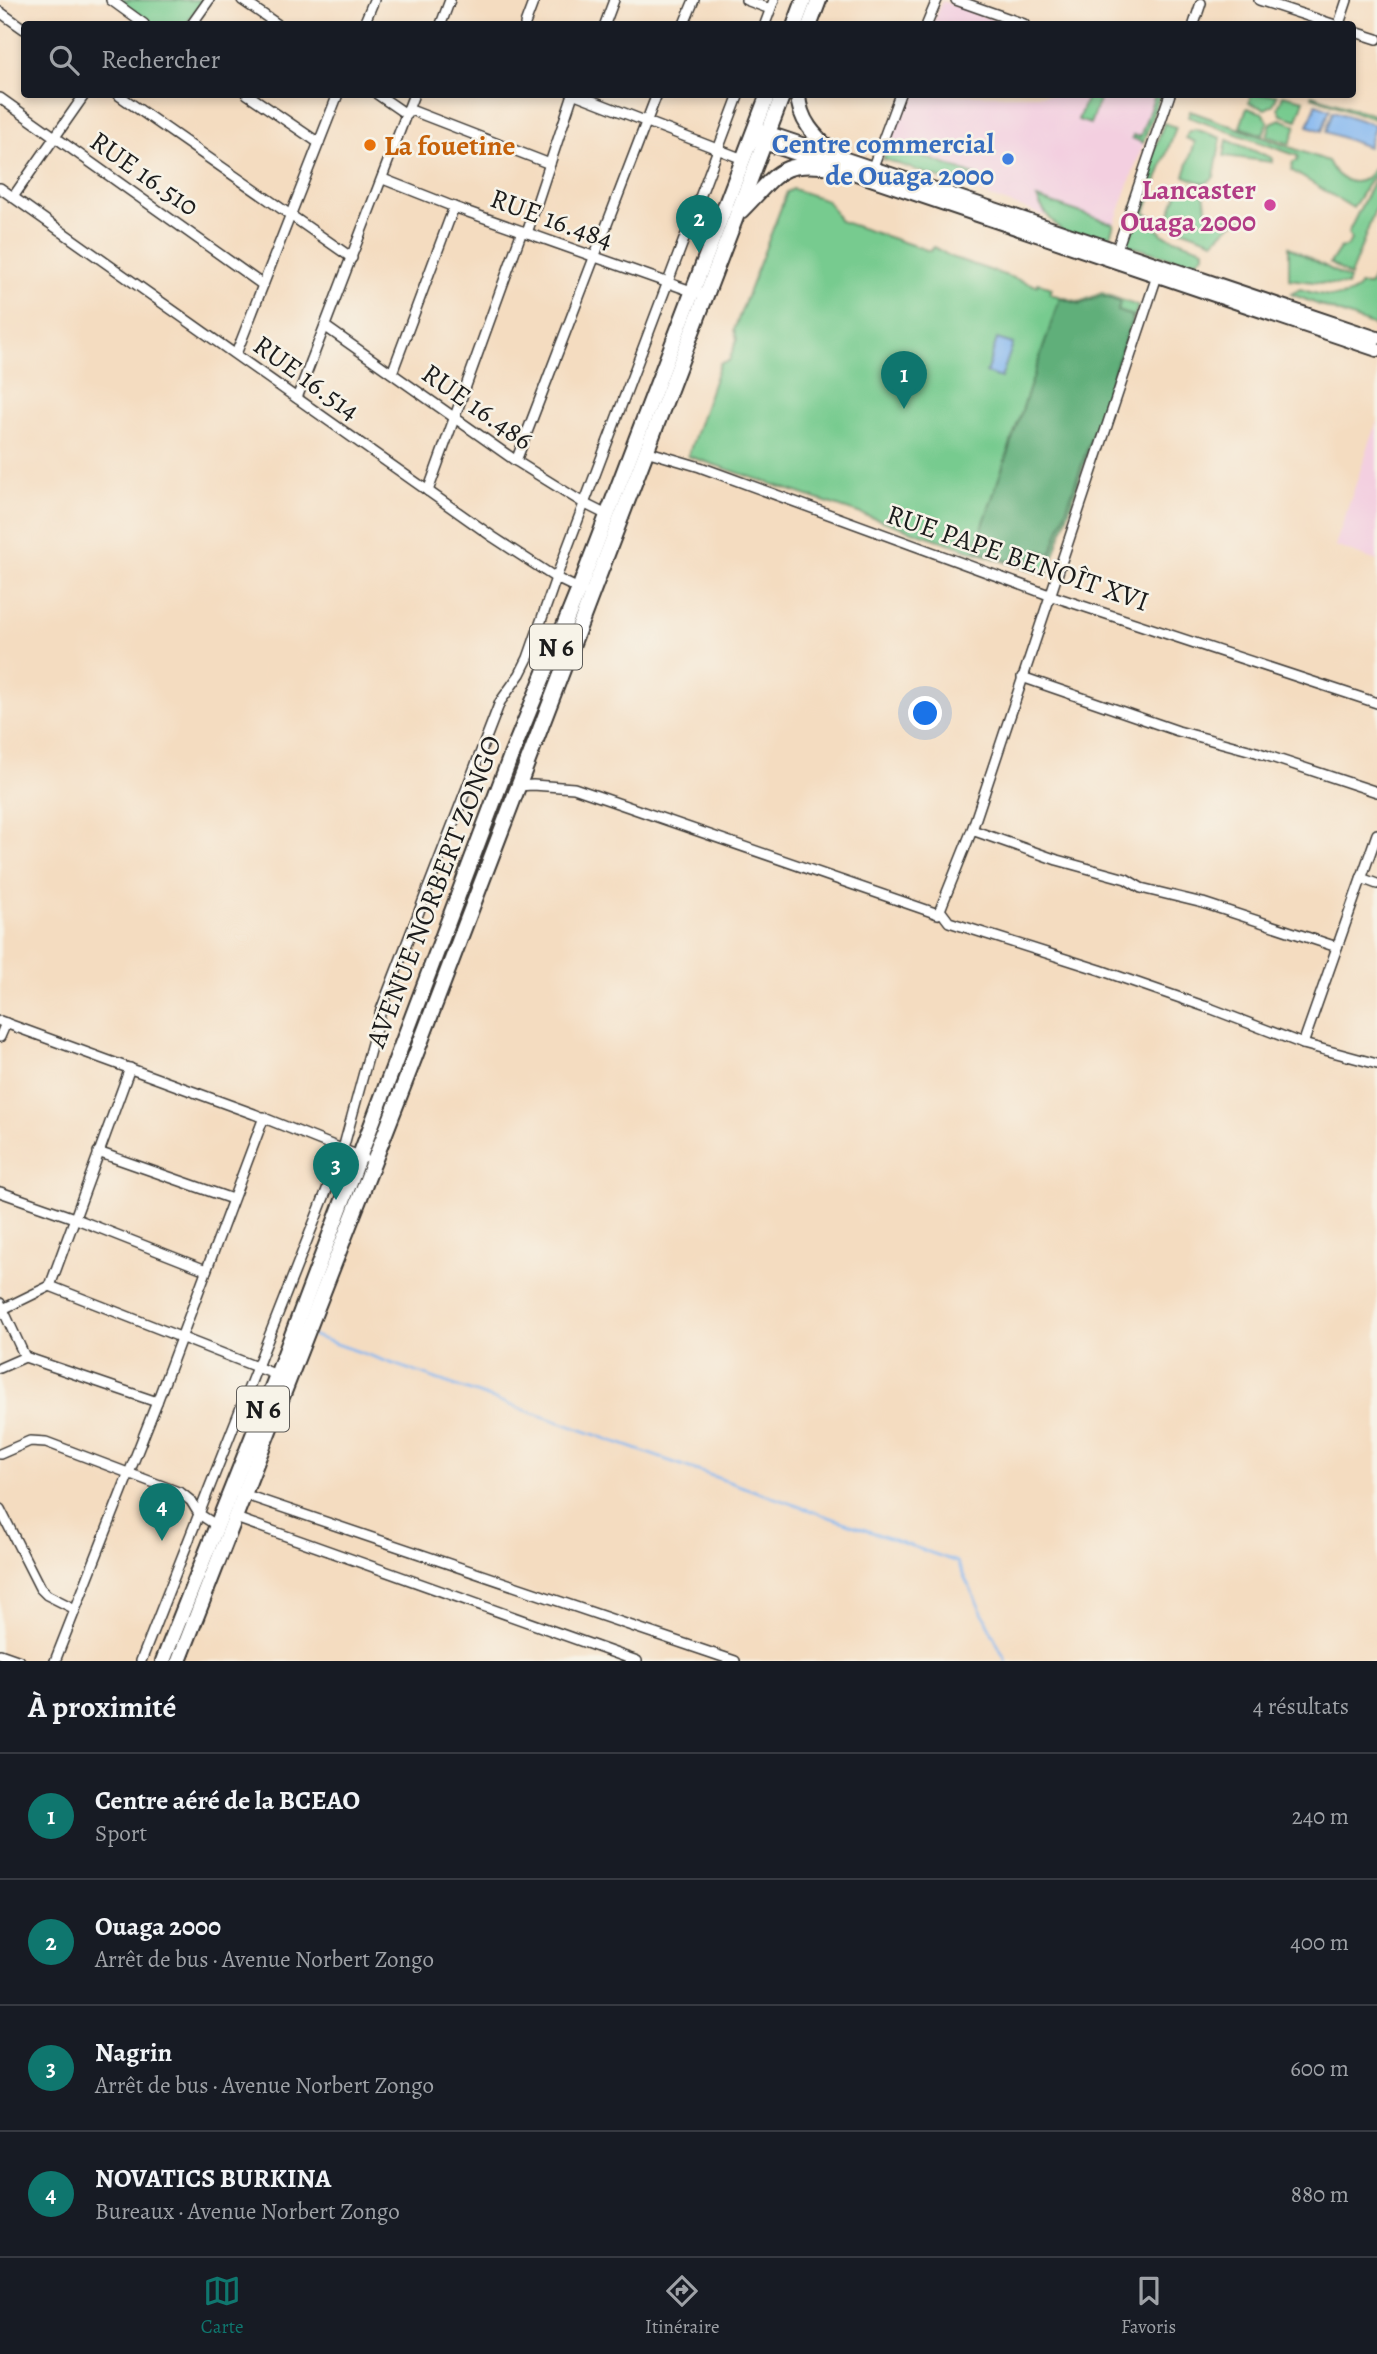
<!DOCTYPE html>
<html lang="fr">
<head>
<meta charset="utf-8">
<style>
  :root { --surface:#171b24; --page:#20242c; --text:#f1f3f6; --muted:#9ea1a6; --line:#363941; --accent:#0f766e }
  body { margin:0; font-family:Alegreya,serif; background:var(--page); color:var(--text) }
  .you { position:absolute; left:926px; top:714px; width:24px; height:24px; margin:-18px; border:5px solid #fff; border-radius:50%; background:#1a73e8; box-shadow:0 0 0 10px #1a73e833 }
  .badge { display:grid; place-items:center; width:46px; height:46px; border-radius:50%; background:var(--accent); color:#fff; font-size:23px; font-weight:700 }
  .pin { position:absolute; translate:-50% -58px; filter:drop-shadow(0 2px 4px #0008) }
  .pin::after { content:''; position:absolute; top:37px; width:24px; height:21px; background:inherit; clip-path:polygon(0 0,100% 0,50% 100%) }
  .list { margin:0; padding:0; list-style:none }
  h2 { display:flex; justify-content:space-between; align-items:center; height:91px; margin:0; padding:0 28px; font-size:30px }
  h2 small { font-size:23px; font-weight:400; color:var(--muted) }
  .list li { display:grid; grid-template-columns:46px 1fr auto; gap:21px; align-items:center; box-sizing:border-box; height:126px; padding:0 28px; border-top:2px solid var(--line) }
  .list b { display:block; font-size:26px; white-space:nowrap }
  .list p { margin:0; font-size:23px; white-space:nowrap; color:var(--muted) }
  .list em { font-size:23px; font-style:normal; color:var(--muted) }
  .icon { flex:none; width:38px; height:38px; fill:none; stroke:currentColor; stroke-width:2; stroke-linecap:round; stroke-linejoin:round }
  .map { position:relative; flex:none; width:1377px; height:1661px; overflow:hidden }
  .search { position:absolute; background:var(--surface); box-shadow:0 4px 10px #0003; left:21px; right:21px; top:21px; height:77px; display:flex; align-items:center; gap:18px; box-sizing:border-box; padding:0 24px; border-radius:7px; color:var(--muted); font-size:26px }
  .sheet { height:595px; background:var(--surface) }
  nav { display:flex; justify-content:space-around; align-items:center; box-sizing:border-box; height:98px; border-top:2px solid var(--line); background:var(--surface); font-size:19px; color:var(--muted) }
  nav a { display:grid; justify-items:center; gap:4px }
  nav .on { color:var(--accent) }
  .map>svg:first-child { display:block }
  .built { fill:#f3cfe0 }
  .green { fill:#77cb8f; stroke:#4a7456; stroke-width:2 }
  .forest { fill:#61af7a; stroke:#3e664b; stroke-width:2 }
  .water { fill:#82b6f0; stroke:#4f6986; stroke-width:2 }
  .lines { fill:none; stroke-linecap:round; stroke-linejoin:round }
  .stream { stroke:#82b6f0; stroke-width:2.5 }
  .minor-casing { stroke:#3c3935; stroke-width:12 }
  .secondary-casing { stroke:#3c3935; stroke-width:16 }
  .primary-casing { stroke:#3c3935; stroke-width:18 }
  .minor { stroke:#fff; stroke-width:9 }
  .secondary { stroke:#fff; stroke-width:12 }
  .primary { stroke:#fff; stroke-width:14 }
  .food-dot { fill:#e8710a; stroke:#f7f3e8; stroke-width:2.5 }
  .shop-dot { fill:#3f7fe0; stroke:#f7f3e8; stroke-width:2.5 }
  .hotel-dot { fill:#d1479c; stroke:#f7f3e8; stroke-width:2.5 }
  .labels { text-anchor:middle; stroke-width:5; stroke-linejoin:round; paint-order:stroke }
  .shield { fill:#f7f3e8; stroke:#5e5c59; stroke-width:2 }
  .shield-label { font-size:26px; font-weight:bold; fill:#1c1c1c }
  .shop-label { font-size:28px; font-weight:bold; fill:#366cbe; stroke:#f7f3e8; text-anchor:end }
  .food-label { font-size:28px; font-weight:bold; fill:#c56008; stroke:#f7f3e8; text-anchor:start }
  .street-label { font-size:28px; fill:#1c1c1c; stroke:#f7f3e8 }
  .hotel-label { font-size:28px; font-weight:bold; fill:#b23c85; stroke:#f7f3e8; text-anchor:end }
</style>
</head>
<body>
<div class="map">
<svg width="1377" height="1661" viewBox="0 0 1377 1661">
  <rect width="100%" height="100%" fill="#f7f3e8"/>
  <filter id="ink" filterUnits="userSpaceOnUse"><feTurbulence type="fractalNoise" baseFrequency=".0143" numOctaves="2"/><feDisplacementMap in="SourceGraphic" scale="14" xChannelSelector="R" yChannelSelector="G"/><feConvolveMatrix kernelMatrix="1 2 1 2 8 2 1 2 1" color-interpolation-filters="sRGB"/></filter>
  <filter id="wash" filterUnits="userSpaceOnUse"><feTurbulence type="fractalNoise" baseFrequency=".00686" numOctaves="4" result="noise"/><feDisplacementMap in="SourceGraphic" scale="28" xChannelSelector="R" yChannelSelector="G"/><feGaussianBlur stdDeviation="1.57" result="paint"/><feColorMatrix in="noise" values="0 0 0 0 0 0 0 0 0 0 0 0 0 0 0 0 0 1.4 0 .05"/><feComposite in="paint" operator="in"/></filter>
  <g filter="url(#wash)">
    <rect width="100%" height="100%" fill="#f4dcc0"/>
    <g class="built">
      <path d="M942 1 1006 24H933Z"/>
      <path d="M907 95H1161L1109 239 1090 254 1048 217 883 159Z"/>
      <path d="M1377 421V561L1335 546Z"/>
    </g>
    <g class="green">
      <path d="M118 0H204L186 24H153Z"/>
      <path d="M1088 94 1101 95 1090 124 1078 120Z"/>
      <path d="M1155 95H1160L1143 143 1132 138 1133 135 1140 137Z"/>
      <path d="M1251 95V94L1277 95 1273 105 1265 109 1249 103Z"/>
      <path d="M1283 95 1304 100 1297 120 1281 115 1278 108Z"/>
      <path d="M1312 95 1377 116V120L1312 97Z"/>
      <path d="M1247 108 1263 113 1268 122 1263 135 1240 127Z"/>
      <path d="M1190 111 1328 161C1337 181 1360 192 1373 169L1376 171 1353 208 1291 170 1293 162 1297 161 1298 156 1188 117Z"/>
      <path d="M1280 119 1296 125 1290 144 1267 136 1271 123Z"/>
      <path d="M1164 123 1176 127 1145 213 1152 216 1151 222 1163 235 1204 249V254L1192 265 1125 244 1122 240Z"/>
      <path d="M1195 129 1221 138 1214 177 1205 184 1184 176 1195 142 1186 138 1188 132Z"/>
      <path d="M1227 140 1272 158V162L1224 156Z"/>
      <path d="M889 144 975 175 954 183 883 159Z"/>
      <path d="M1377 174V205L1350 276 1330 263 1340 248 1348 246 1351 239 1348 233Z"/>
      <path d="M1192 185C1210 195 1203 198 1207 215L1242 219 1230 225 1214 241 1166 224 1180 187Z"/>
      <path d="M793 189 827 200 840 221 930 251 934 247 951 257 1037 286 1038 283 1052 288 1050 294 1080 302 1102 293 1138 306 1047 576 688 456 720 363 729 361 737 339 734 330 787 192Z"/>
      <path d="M1037 198 1114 224 1109 239 1090 254C1071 238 1047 222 1037 198Z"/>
      <path d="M1289 247 1349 279 1347 286 1289 279Z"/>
      <path d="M1377 267V327L1291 294 1300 289C1316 294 1350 304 1360 285H1370Z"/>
    </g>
    <path class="forest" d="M1102 296 1120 302 1118 311 1133 316 1051 554 1036 549 1029 568 975 549 1060 298 1080 304Z"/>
    <g class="water">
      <path d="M1316 104 1330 109 1322 131 1308 126Z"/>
      <path d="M1333 111 1375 125 1368 147 1326 132Z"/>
      <path d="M997 339 1013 344 1001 378 986 373Z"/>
    </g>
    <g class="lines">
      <path class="stream" d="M314 1336 957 1562 1006 1661"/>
    </g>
  </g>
  <g filter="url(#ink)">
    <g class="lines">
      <defs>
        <g id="minor">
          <path d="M111 0 144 24"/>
          <path d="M242 0 277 24"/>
          <path d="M746 0 770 9"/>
          <path d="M956 0 1024 24"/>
          <path d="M1259 0 1332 24"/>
          <path d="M0 12 24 29"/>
          <path d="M192 24 209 0"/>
          <path d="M364 24 374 0"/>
          <path d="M441 24 450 0"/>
          <path d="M525 24 534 0"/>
          <path d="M605 24 614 0"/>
          <path d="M684 24 694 0"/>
          <path d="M765 24 774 0"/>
          <path d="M927 24 937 0"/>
          <path d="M1194 24 1201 3"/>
          <path d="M1339 24 1347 0"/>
          <path d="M1352 31 1377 39"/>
          <path d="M117 94 352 258"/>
          <path d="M247 94 319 143"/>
          <path d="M377 94 406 114"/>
          <path d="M575 94 743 159"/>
          <path d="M0 98 263 285"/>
          <path d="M408 109 550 164"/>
          <path d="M871 172 900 94"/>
          <path d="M383 179 454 207 697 293"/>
          <path d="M0 188 493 537 556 578 583 591"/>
          <path d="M13 197 85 94"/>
          <path d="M527 233 573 94"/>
          <path d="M1115 255 1170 94"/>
          <path d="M326 327 516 461 585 504 607 515"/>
          <path d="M236 354 338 94"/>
          <path d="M392 373 454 207"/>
          <path d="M297 398 414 94"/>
          <path d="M646 451 700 467 1049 595 1377 703"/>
          <path d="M516 461 657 94"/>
          <path d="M428 491 522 231"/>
          <path d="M1022 677 1178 731 1256 752 1377 792"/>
          <path d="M518 786 533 785 574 788 938 914 940 910"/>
          <path d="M972 830 1057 860 1126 879 1141 888 1203 903 1337 947"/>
          <path d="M1361 878 1377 884"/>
          <path d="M940 910 972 830 1157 276"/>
          <path d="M940 910 949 922 1100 970 1212 1009 1303 1044 1377 1064"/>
          <path d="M0 1021 254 1114 364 1158"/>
          <path d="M0 1037 6 1023"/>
          <path d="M1303 1044 1377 834"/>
          <path d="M98 1152 232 1199"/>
          <path d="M0 1192 74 1218 206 1270"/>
          <path d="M50 1286 277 1375"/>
          <path d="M0 1303 25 1357"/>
          <path d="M3 1309 50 1286 130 1068"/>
          <path d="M0 1368 25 1357 157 1402"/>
          <path d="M0 1454 30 1441 46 1442 181 1493 191 1501 199 1514 216 1525"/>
          <path d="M240 1493 735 1661"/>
          <path d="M0 1509 40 1588 47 1595 75 1609"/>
          <path d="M233 1517 637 1661"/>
          <path d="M0 1654 20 1661"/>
          <path d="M55 1661 157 1402 264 1117"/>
          <path d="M141 1661 343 1149 381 1010 500 702 520 674 528 658 556 578 739 94"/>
        </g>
        <g id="secondary">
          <path d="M760 130 1377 338"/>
          <path d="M755 140 1377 350"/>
        </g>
        <g id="primary">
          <path d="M795 24 804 0"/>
          <path d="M810 24 819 0"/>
          <path d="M798 94C799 122 816 137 835 155"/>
          <path d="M741 211C779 173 778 159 838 168"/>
          <path d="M163 1661 277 1375 510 758 579 589 768 94"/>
          <path d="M179 1661 414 1059 783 94"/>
        </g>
      </defs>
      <use href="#minor" class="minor-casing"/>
      <use href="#secondary" class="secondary-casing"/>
      <use href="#primary" class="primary-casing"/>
      <use href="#minor" class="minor"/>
      <use href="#secondary" class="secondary"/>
      <use href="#primary" class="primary"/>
    </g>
  </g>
  <circle class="food-dot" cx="370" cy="145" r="7"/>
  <circle class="shop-dot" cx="1008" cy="159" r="7"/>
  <circle class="hotel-dot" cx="1270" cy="205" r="7"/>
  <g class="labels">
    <g class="shield">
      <rect x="530" y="624.5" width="52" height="45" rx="5"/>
      <rect x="237" y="1386.5" width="52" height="45" rx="5"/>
    </g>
    <g class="shield-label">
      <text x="556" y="656">N 6</text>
      <text x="263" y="1418">N 6</text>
    </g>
    <g class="shop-label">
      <text x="994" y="153">Centre commercial<tspan x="994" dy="32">de Ouaga 2000</tspan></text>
    </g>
    <g class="food-label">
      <text x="384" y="155">La fouetine</text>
    </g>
    <g class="street-label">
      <text transform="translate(145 173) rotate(35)" y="10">RUE 16.510</text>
      <text transform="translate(552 218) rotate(20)" y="10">RUE 16.484</text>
      <text transform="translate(307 377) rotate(36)" y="10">RUE 16.514</text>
      <text transform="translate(478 406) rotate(35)" y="10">RUE 16.486</text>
      <text transform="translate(1018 557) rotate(19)" y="10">RUE PAPE BENOÎT XVI</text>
      <text transform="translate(433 891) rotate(-69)" y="10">AVENUE NORBERT ZONGO</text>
    </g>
    <g class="hotel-label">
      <text x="1256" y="199">Lancaster<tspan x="1256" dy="32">Ouaga 2000</tspan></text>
    </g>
  </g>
</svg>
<div class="you"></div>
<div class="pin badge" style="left:904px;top:409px">1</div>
<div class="pin badge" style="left:699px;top:253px">2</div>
<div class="pin badge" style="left:336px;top:1200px">3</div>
<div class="pin badge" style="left:162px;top:1541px">4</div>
<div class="search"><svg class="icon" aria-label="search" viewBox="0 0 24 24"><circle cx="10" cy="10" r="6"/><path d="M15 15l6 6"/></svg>Rechercher</div>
</div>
<section class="sheet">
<h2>À proximité<small>4 résultats</small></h2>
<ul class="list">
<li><span class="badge">1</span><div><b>Centre aéré de la BCEAO</b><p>Sport</p></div><em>240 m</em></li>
<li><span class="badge">2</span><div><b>Ouaga 2000</b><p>Arrêt de bus · Avenue Norbert Zongo</p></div><em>400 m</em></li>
<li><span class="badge">3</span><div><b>Nagrin</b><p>Arrêt de bus · Avenue Norbert Zongo</p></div><em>600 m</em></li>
<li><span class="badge">4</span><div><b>NOVATICS BURKINA</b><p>Bureaux · Avenue Norbert Zongo</p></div><em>880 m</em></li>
</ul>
</section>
<nav>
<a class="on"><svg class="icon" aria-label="map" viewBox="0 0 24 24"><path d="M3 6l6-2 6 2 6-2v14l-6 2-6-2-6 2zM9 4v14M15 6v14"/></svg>Carte</a>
<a><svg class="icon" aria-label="directions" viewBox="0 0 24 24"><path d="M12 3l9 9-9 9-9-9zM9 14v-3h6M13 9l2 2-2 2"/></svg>Itinéraire</a>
<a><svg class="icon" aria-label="saved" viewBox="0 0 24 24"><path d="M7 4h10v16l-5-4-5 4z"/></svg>Favoris</a>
</nav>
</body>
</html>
